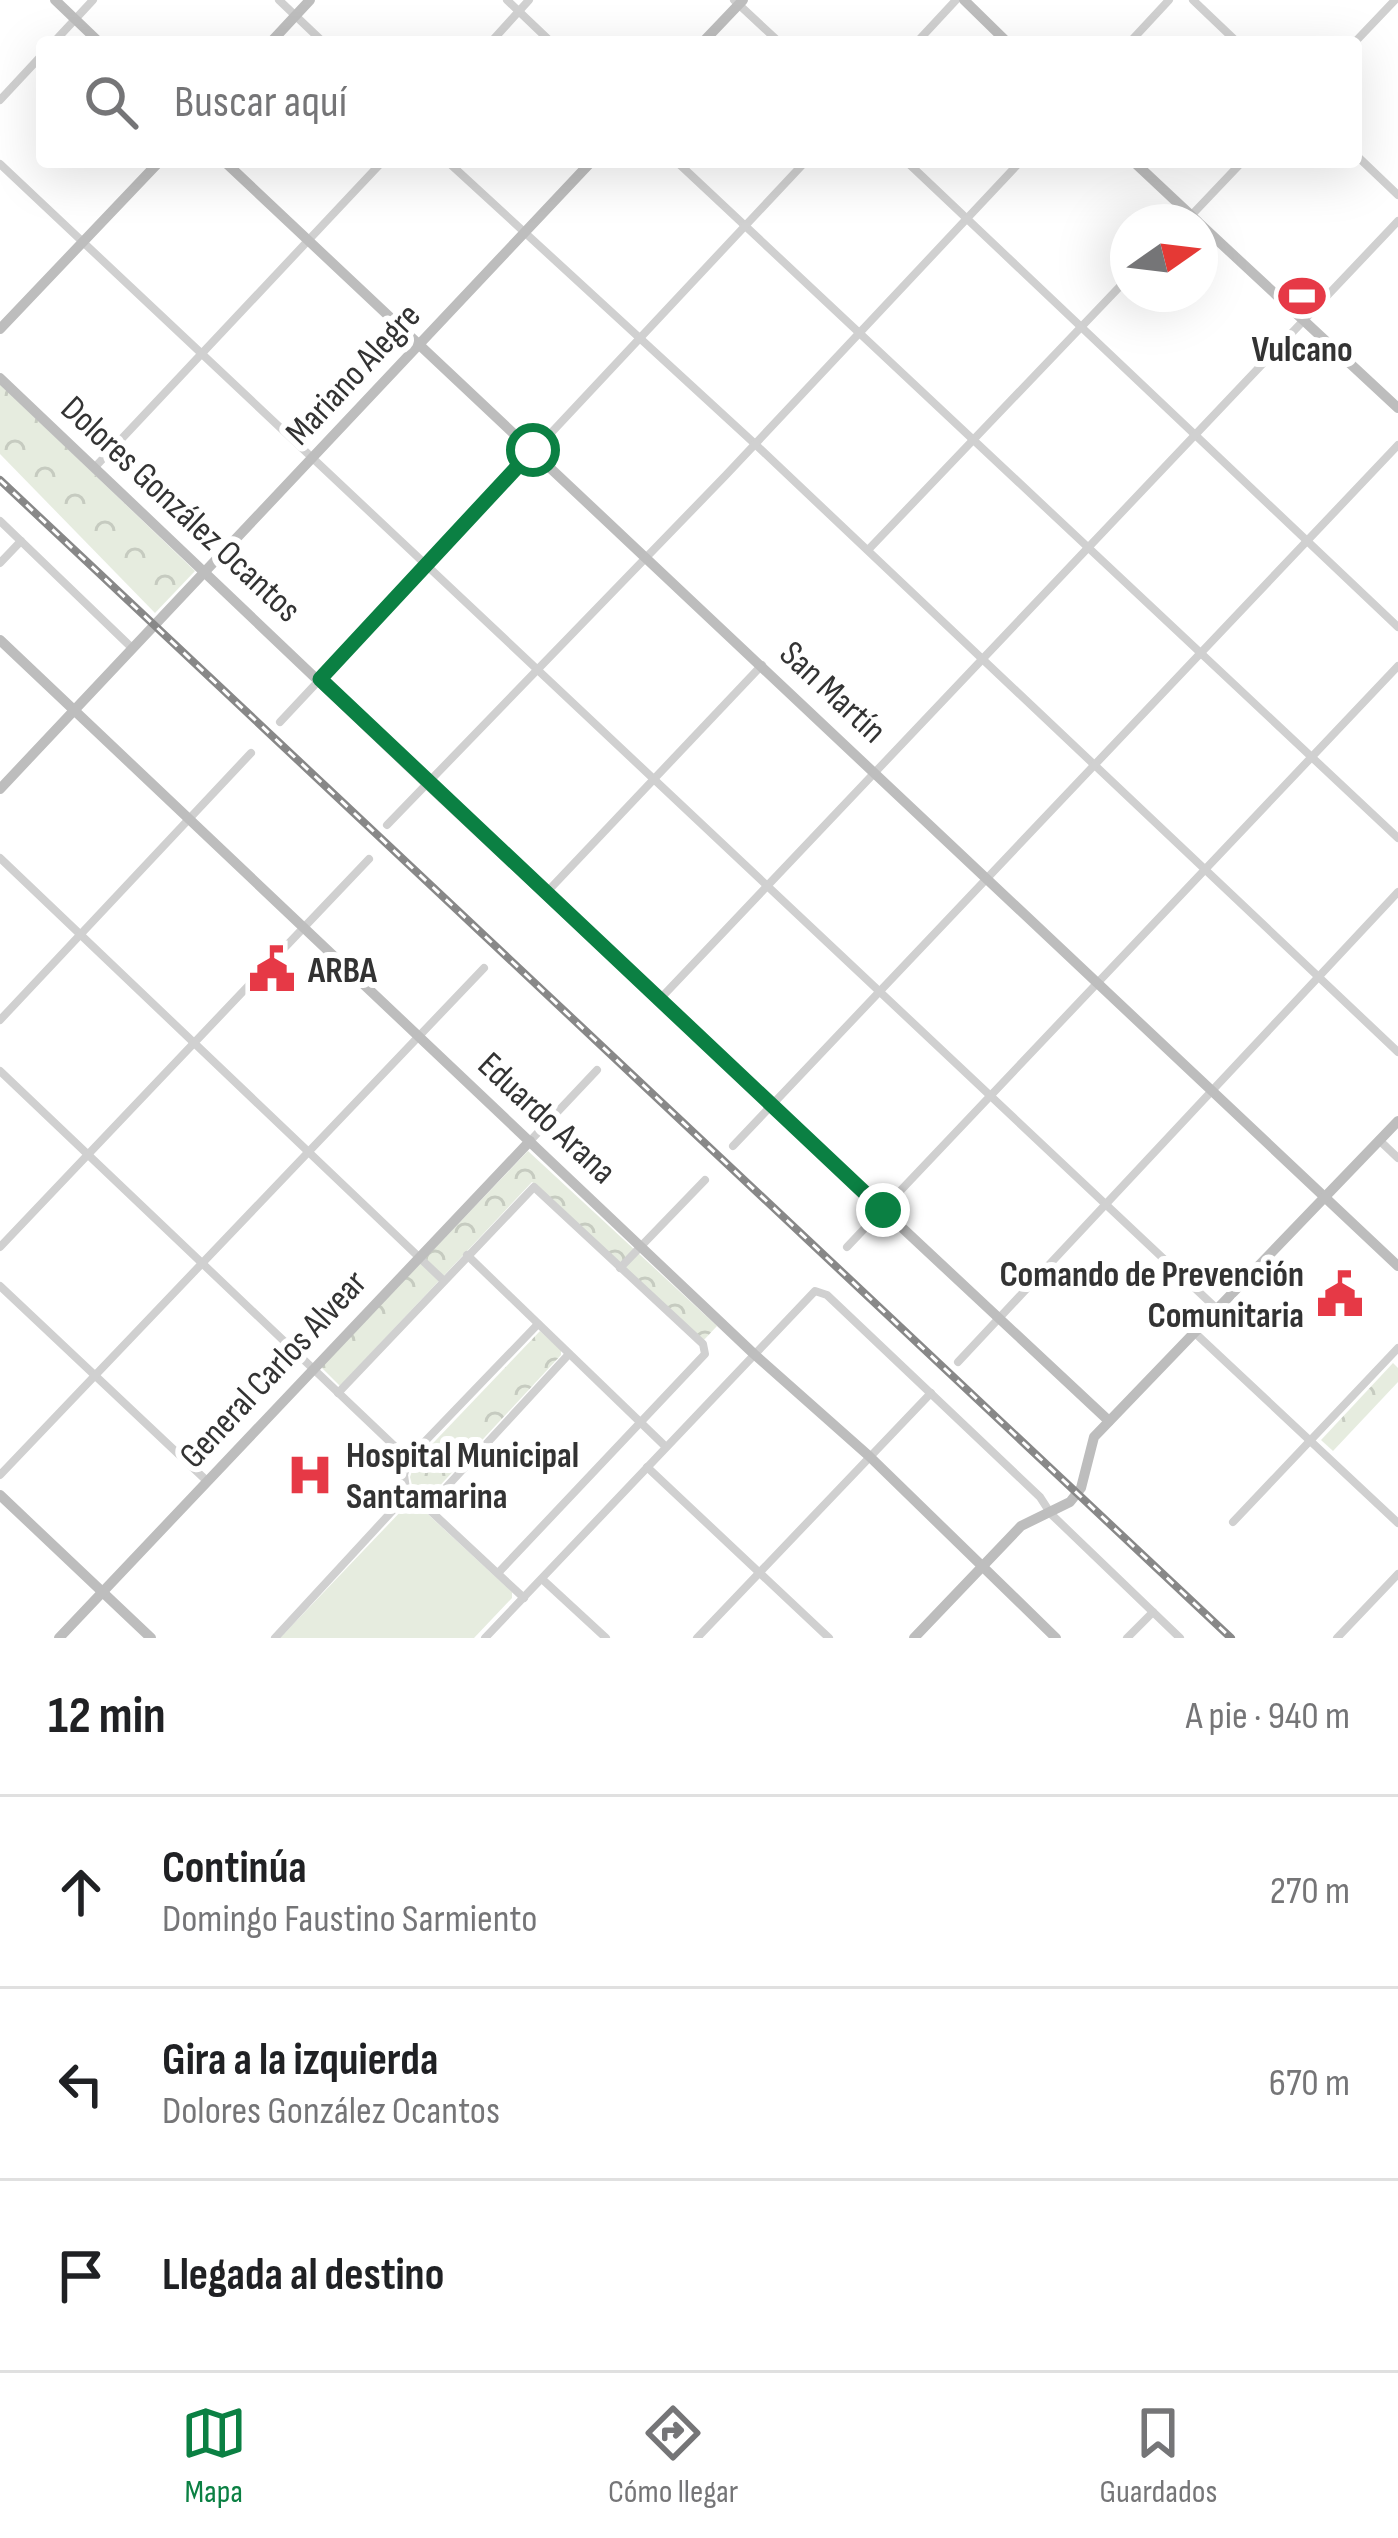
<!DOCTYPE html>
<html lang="es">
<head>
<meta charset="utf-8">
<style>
  :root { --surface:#fff; --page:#f6f6f6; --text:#202124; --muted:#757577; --line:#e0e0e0; --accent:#0b8043 }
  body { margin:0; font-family:"Sofia Sans Condensed",sans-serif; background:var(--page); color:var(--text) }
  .compass { position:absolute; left:1110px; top:204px; width:108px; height:108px; border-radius:50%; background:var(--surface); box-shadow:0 12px 48px #0002; rotate:76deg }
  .stop { position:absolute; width:36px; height:36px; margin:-27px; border:9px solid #0b8043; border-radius:50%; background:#fff }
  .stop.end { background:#0b8043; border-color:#fff; box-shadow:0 3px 12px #0008 }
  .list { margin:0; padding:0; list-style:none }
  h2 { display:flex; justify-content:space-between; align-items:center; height:156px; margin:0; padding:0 48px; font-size:51px }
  h2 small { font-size:39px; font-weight:400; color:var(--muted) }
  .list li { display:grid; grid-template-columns:78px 1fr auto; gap:36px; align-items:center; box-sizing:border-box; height:192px; padding:0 48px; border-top:3px solid var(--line) }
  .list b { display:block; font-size:45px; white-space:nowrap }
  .list p { margin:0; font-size:39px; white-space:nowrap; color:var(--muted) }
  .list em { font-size:39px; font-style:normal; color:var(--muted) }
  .icon { flex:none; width:66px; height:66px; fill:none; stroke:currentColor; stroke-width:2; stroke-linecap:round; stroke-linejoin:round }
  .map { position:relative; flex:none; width:1398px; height:1638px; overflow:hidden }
  .search { position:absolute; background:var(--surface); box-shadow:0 12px 48px #0002; left:36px; right:36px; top:36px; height:132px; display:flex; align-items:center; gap:30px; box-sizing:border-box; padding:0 42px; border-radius:12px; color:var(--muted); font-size:45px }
  .sheet { height:732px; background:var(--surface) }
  nav { display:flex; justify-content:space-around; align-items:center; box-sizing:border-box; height:168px; border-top:3px solid var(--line); background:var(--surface); font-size:33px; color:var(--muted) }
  nav a { display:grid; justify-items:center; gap:6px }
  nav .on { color:var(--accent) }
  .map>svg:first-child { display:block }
  .park { fill:url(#park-crowns) }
  .pitch { fill:#e6ecdf }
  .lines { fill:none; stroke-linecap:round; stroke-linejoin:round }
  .street { stroke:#d0d0d0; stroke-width:8 }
  .secondary { stroke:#bdbdbd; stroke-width:10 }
  .rail-casing { stroke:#888; stroke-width:8 }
  .rail { stroke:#fff; stroke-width:3; stroke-dasharray:9; stroke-linecap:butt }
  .route { stroke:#0b8043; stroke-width:15 }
  .labels { text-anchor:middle; stroke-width:12; stroke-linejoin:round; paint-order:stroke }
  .poi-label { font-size:36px; font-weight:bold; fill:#333; stroke:#fff; text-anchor:start }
  .street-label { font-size:36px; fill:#333; stroke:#fff }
</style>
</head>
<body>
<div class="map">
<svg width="1398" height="1638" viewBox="0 0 1398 1638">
  <defs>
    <pattern id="park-crowns" width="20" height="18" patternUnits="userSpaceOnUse" patternTransform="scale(3)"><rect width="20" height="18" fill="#e6ecdf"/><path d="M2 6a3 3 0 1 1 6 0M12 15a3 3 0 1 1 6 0" fill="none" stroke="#c6cbc0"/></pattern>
  </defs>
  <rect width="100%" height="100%" fill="#fff"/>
  <g class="park">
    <path d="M0 384 195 571 155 613 0 454Z"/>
    <path d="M528 1151 717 1326 703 1341 532 1182 340 1386 321 1367Z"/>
    <path d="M540 1331 561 1350V1355L434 1492 422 1494 413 1489 410 1477 415 1462Z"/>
    <path d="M1393 1363 1398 1368V1382L1333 1451 1321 1440Z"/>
  </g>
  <path class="pitch" d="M419 1506 512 1592V1598L474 1638H280L405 1507Z"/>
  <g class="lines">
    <g class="street">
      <path d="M279 0 323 42"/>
      <path d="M507 0 551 42"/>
      <path d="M734 0 779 42"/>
      <path d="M1193 0 1237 42"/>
      <path d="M54 42 93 0"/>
      <path d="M491 42 529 0"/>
      <path d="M917 42 956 0"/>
      <path d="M1130 42 1169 0"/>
      <path d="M1355 42 1395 0"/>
      <path d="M0 100 42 55"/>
      <path d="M1356 155 1398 195"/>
      <path d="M448 162 754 443 1398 1052"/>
      <path d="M677 162 1398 838"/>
      <path d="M907 162 1398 627"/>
      <path d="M0 164 1217 1309"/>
      <path d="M1185 222 1242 162"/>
      <path d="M96 466 382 162"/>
      <path d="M0 521 131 647"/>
      <path d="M868 550 1128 278"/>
      <path d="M0 563 21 541"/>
      <path d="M280 722 805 162"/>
      <path d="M387 825 726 475 1020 162"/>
      <path d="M0 858 443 1280"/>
      <path d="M546 893 762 665"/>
      <path d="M659 1000 1398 221"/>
      <path d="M0 1020 251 753"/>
      <path d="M0 1071 408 1459"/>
      <path d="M1379 1140 1398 1158"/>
      <path d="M530 1141 597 1070"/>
      <path d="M733 1146 1398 445"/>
      <path d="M0 1247 369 859"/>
      <path d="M847 1247 1398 666"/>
      <path d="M467 1255 666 1447"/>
      <path d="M620 1268 705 1180"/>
      <path d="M0 1286 207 1481"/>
      <path d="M1195 1333 1398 1523"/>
      <path d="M958 1362 1398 892"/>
      <path d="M338 1393 534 1187 703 1344 705 1354 498 1573"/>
      <path d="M647 1467 829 1638"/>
      <path d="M0 1475 484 968"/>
      <path d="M424 1502 441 1493 569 1354"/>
      <path d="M1233 1522 1398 1348"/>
      <path d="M542 1579 606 1638"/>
      <path d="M524 1598 422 1503 407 1495 404 1475 408 1459 538 1324"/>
      <path d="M275 1638 407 1495"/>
      <path d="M485 1638 815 1291 827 1295 1040 1497 1051 1514 1180 1638"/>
      <path d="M697 1638 931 1393"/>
      <path d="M1127 1638 1153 1612"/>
      <path d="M1337 1638 1398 1574"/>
    </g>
    <g class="secondary">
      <path d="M55 0 99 42"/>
      <path d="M964 0 1007 42"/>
      <path d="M271 42 310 0"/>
      <path d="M703 42 743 0"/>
      <path d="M225 162 1398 1266"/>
      <path d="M1134 162 1198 222"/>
      <path d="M1200 224 1398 408"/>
      <path d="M0 329 159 162"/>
      <path d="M0 378 428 785 1109 1421"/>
      <path d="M0 640 754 1354 869 1456 1056 1638"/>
      <path d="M0 789 591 162"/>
      <path d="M0 1495 151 1638"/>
      <path d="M59 1638 530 1141"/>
      <path d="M914 1638 1021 1526 1070 1502 1081 1488 1094 1437 1398 1121"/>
    </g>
    <defs>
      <path id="rail" d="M0 480 1231 1638"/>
    </defs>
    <use href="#rail" class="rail-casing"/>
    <use href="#rail" class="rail"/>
  </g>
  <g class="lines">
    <path class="route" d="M533 450 320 679 883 1210"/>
  </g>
  <defs>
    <symbol id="stadium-bare" viewBox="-9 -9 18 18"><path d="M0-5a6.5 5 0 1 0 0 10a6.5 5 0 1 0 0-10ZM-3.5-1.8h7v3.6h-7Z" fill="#e63946" stroke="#fff" stroke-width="2.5" paint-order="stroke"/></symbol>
    <symbol id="civic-bare" viewBox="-9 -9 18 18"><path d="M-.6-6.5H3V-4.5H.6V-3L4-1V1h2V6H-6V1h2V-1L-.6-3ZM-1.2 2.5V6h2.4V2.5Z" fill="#e63946" stroke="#fff" stroke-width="2.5" paint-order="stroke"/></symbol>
    <symbol id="hospital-bare" viewBox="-9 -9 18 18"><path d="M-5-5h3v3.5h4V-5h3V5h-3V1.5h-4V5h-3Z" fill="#e63946" stroke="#fff" stroke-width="2.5" paint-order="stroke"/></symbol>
  </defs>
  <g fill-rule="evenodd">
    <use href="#stadium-bare" x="1269" y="263" width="66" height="66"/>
    <use href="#civic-bare" x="239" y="936" width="66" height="66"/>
    <use href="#civic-bare" x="1307" y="1261" width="66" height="66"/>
    <use href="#hospital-bare" x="277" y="1442" width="66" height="66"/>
  </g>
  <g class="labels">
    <g class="poi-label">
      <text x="1302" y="361" text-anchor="middle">Vulcano</text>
      <text x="308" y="982">ARBA</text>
      <text x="1304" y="1286" text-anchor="end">Comando de Prevención<tspan x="1304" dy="41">Comunitaria</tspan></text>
      <text x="346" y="1467">Hospital Municipal<tspan x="346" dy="41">Santamarina</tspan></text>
    </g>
    <g class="street-label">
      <text transform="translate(352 373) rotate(-47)" y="13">Mariano Alegre</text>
      <text transform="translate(182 508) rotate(43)" y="13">Dolores González Ocantos</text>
      <text transform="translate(834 691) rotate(43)" y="13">San Martín</text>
      <text transform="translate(548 1117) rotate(43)" y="13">Eduardo Arana</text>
      <text transform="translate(272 1368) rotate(-47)" y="13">General Carlos Alvear</text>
    </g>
  </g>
</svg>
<svg class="compass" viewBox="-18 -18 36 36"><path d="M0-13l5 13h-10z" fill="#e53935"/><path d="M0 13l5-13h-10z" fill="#757577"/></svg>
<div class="stop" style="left:533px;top:450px"></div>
<div class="stop end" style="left:883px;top:1210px"></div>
<div class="search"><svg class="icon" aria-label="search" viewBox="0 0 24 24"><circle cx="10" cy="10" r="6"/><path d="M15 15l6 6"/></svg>Buscar aquí</div>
</div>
<section class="sheet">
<h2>12 min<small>A pie · 940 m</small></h2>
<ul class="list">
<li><svg class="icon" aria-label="ahead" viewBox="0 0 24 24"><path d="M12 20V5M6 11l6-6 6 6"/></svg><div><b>Continúa</b><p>Domingo Faustino Sarmiento</p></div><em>270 m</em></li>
<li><svg class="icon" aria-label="left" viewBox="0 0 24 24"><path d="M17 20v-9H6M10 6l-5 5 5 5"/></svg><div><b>Gira a la izquierda</b><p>Dolores González Ocantos</p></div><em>670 m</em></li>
<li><svg class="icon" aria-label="arrive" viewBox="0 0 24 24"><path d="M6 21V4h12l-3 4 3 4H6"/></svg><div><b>Llegada al destino</b></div></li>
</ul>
</section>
<nav>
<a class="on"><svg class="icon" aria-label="map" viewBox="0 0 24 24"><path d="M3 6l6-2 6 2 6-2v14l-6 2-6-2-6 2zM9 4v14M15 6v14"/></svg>Mapa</a>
<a><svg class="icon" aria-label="directions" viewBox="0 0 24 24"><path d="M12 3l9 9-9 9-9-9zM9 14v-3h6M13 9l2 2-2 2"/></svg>Cómo llegar</a>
<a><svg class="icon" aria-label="saved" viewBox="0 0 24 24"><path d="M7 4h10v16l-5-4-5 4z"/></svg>Guardados</a>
</nav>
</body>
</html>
